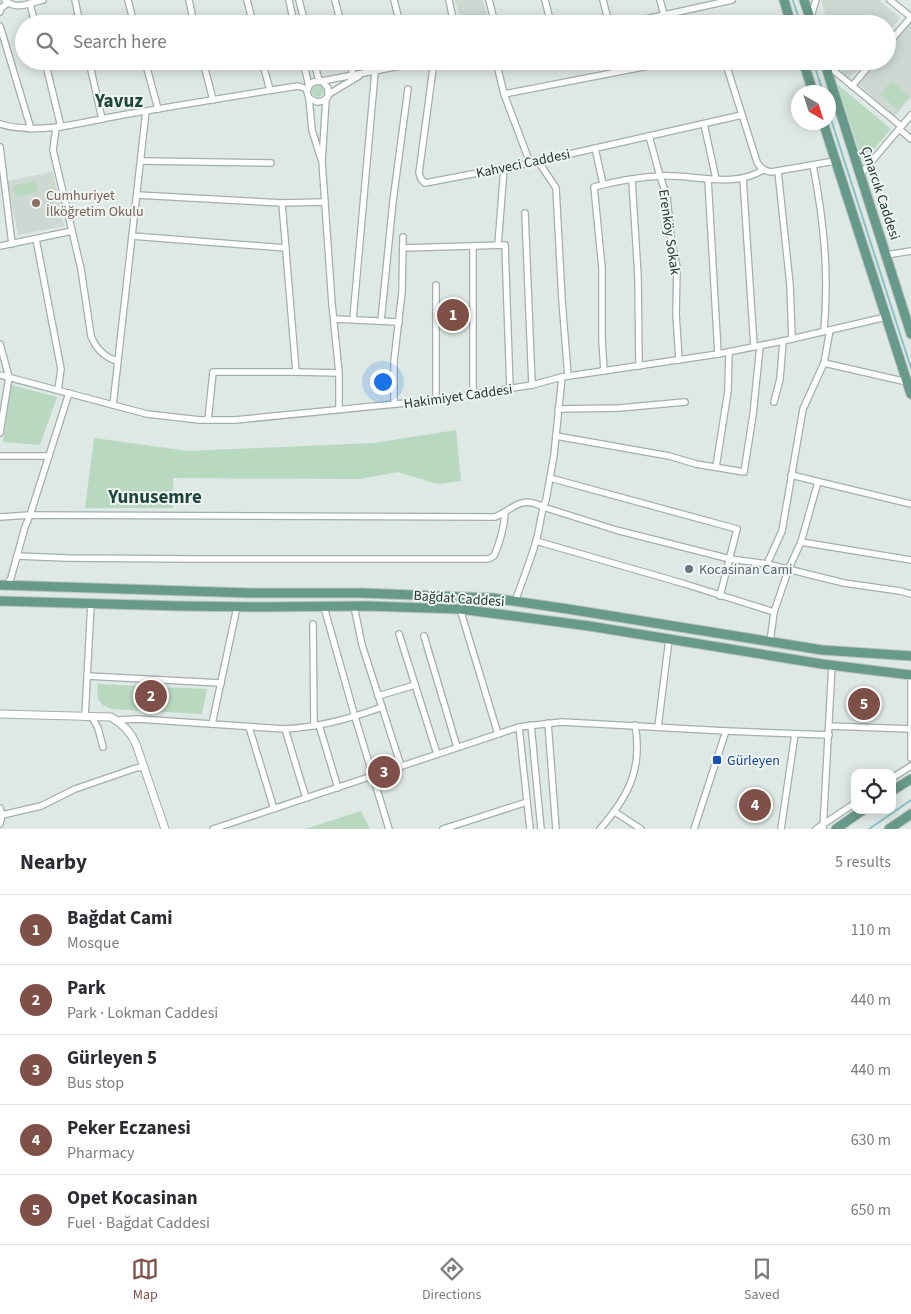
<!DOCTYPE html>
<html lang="en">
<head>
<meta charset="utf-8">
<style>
  :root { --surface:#fff; --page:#f2f2f3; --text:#2b2b33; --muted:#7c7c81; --line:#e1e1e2; --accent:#7f5047 }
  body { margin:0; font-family:"Source Sans 3",sans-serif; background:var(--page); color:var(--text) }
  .controls { position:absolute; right:15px; bottom:15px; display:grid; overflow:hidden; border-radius:10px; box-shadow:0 2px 12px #0003 }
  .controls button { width:45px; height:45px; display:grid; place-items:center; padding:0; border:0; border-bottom:1px solid var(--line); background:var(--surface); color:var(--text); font:25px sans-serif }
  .compass { position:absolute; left:791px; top:85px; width:45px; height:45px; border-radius:50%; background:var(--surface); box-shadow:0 2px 12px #0003; rotate:141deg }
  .you { position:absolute; left:382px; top:381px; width:18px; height:18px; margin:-12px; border:4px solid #fff; border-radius:50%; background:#1a73e8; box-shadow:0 0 0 8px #1a73e833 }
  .badge { display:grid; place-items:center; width:32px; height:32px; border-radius:50%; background:var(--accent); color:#fff; font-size:16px; font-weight:700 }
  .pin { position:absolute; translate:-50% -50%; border:2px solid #fff; box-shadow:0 1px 5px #0006 }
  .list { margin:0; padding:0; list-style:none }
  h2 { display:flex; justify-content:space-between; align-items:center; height:65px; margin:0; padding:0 20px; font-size:21px }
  h2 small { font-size:16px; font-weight:400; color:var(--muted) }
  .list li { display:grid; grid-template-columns:32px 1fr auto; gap:15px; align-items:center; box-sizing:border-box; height:70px; padding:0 20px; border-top:1px solid var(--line) }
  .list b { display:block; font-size:19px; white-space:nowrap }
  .list p { margin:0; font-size:16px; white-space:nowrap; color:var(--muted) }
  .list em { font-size:16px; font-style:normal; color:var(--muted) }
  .icon { flex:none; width:28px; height:28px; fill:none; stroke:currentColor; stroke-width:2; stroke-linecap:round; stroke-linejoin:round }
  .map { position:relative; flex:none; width:911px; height:829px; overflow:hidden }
  .search { position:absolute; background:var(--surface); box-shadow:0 2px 12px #0003; left:15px; right:15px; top:15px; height:55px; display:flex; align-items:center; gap:12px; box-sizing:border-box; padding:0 18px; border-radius:28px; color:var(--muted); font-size:19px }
  .sheet { height:415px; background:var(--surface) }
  nav { display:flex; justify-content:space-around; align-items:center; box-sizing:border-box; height:70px; border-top:1px solid var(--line); background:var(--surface); font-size:14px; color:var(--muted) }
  nav a { display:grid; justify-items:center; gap:2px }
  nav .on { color:var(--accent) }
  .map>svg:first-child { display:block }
  .built { fill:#cdd8d3 }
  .green { fill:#b9d8c0 }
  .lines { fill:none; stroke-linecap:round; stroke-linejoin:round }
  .stream { stroke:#8ac1c9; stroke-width:2 }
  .minor-casing { stroke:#a2afaa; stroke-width:8 }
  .tertiary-casing { stroke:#a2afaa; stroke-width:9 }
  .primary-casing { stroke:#bcc3c1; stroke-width:11 }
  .minor { stroke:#fff; stroke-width:5.5 }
  .tertiary { stroke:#fff; stroke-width:7 }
  .primary { stroke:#679a8b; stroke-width:9 }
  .education-dot { fill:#8d6e63; stroke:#eef5f2; stroke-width:2 }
  .worship-dot { fill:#6b7280; stroke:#eef5f2; stroke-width:2 }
  .transit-dot { fill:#1a4fb4; stroke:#eef5f2; stroke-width:2 }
  .labels { text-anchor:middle; stroke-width:4; stroke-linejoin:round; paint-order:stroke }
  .street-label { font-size:14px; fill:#213630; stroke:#eef5f2 }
  .education-label { font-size:14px; fill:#785e54; stroke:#eef5f2; text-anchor:start }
  .worship-label { font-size:14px; fill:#5b616d; stroke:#eef5f2; text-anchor:start }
  .transit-label { font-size:14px; fill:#164399; stroke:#eef5f2; text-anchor:start }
  .district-label { font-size:19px; font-weight:bold; fill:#1f463c; stroke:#eef5f2 }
</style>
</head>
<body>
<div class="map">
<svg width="911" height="829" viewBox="0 0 911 829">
  <rect width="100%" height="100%" fill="#dee8e4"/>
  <g class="built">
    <path d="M455 0H483L489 24H462Z"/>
    <path d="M821 0H879L900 18 887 34V24H828Z"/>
    <path d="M907 23 911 26V97L895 116 856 82 874 61H887V46Z"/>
    <path d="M839 61H864L848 79 843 74Z"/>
    <path d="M53 172 64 226 18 235 7 181Z"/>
  </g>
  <g class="green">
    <path d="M892 81 910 97 898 110 880 94Z"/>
    <path d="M837 84 891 129 863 162Z"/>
    <circle cx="318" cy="91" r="6"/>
    <path d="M36 181 38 192 16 197 13 186Z"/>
    <path d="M11 385 57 397 40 445 3 442Z"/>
    <path d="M456 430 461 481 437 484 398 472 360 479 173 478V508H85L94 438 188 451 374 443Z"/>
    <path d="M97 684 207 689 202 714 111 709 103 705 98 699Z"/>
    <path d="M361 811 370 829H305Z"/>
  </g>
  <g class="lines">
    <g class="stream">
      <path d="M793 1 801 24"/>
      <path d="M813 61 823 92"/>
      <path d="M828 110 911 368"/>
      <path d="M869 829 911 800"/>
    </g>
    <defs>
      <g id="minor">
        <path d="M5 0C16 11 30 3 43 0"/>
        <path d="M75 0 80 24"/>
        <path d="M128 0 134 24"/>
        <path d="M189 0 194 24"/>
        <path d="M247 0 253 24"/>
        <path d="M289 0 294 24"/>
        <path d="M299 0 305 24"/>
        <path d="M335 0 341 24"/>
        <path d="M394 0 400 24"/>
        <path d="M449 0 454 24"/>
        <path d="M489 0 495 24"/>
        <path d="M545 0 551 24"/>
        <path d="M603 0 609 24"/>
        <path d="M660 0 664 15"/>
        <path d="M890 0 911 17"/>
        <path d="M30 3 35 24"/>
        <path d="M0 12 1 8 8 3"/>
        <path d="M811 16 816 0"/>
        <path d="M623 24 732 0"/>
        <path d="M0 26 31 129"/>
        <path d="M887 45 911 17"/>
        <path d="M45 61 61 127"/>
        <path d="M89 61 102 119"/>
        <path d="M145 61 158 109"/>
        <path d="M203 61 213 100"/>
        <path d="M262 61 270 90"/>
        <path d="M303 61 309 86 307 92 309 98 317 102 323 101 328 97V88L322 81 313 82 309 86"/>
        <path d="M314 61 319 81"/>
        <path d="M350 61 353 76"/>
        <path d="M434 61 419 173 421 179 425 183 530 163 742 115"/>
        <path d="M496 61 504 94 530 163"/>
        <path d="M725 61 757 162C760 168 765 171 771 172L835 161"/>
        <path d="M827 65 901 126"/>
        <path d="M322 81 426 61"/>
        <path d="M852 86 873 61"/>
        <path d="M329 94 359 76"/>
        <path d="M504 94 674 61"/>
        <path d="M309 98 312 130 321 159"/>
        <path d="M326 99 322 161 332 304 339 373V409"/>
        <path d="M0 124C43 136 85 121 128 114 185 104 241 95 298 86L307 89"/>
        <path d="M704 124 716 179"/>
        <path d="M56 128 53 150 81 269 91 336C96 349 104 357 117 361"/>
        <path d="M899 129 911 139"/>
        <path d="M649 136 660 176 667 197 671 238 677 267 676 314 679 360"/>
        <path d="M0 147 12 244"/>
        <path d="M595 148 603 184"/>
        <path d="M141 161 271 163"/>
        <path d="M538 161 556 188 562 300 568 376"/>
        <path d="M813 165C824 222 829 273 824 331"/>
        <path d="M778 171 790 285 792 339"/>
        <path d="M860 175 911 115"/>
        <path d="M743 178 754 347"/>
        <path d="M708 179 718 354"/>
        <path d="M632 180 638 276 639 366"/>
        <path d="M137 195 282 203 325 202"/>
        <path d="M282 203 296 372"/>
        <path d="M525 213 532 385"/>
        <path d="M132 236 286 248"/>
        <path d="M36 239 61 369 58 390"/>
        <path d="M498 245 504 168"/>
        <path d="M0 246 72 231"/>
        <path d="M473 246V395"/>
        <path d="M403 248 505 245 510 389"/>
        <path d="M886 255 911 251"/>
        <path d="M436 285V400"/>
        <path d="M334 319 399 322"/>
        <path d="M353 319 375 72"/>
        <path d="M381 321 393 201 408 89"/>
        <path d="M0 344 9 377 0 433"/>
        <path d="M824 363 907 382"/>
        <path d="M604 371 602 340V268L594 187C613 182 640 177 660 176 693 174 733 189 763 170"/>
        <path d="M0 375 147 414 200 420H235L436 400 532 385 562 377 718 354 783 341 886 317"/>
        <path d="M774 402 780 379 783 341"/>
        <path d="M394 404V361L402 292 403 237"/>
        <path d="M113 405 146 111"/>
        <path d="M558 409 619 408 685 402"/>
        <path d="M208 420 213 372H296L339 373"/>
        <path d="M556 436 669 456 696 464 744 472 753 415 760 346"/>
        <path d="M0 456H49"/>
        <path d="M716 467 728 391 729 352"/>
        <path d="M791 475 911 504"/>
        <path d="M550 478 737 529 720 596"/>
        <path d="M0 517 30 515 69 393"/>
        <path d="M536 541 685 584 774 612 770 642"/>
        <path d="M801 542 911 560"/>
        <path d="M17 556 66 558 192 559H488L494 556C500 542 504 529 505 513"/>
        <path d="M767 564 782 531 803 409 824 363 830 330"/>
        <path d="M6 586 11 578 25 527 30 515 495 517C514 509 520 495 543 507L616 530 730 559 767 564 844 583 900 591 911 594"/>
        <path d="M515 601C523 580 531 559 537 538 540 526 541 511 546 500L554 455 562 377"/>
        <path d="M354 606 362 645 401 766"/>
        <path d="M324 607 355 717 389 829"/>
        <path d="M460 609 498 734"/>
        <path d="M774 612 789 568 801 542 818 482"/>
        <path d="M313 624 314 726"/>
        <path d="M399 634 437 754"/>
        <path d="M424 636 457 747"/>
        <path d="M911 675V758"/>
        <path d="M87 676 221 683"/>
        <path d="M378 696 415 685"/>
        <path d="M85 717 91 603"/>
        <path d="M92 717 98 728 103 747"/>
        <path d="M117 720 138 719 285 729C319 727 350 719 382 707"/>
        <path d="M548 723 556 829"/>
        <path d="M212 724 237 607"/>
        <path d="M319 725 338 788"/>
        <path d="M531 725 541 829"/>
        <path d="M829 726 911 729"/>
        <path d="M249 727 274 809"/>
        <path d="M519 727 530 829"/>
        <path d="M658 727 669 639"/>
        <path d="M285 729 306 798"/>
        <path d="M892 778 911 766"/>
        <path d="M0 808 2 815 0 824"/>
        <path d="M615 812 641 829"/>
        <path d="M2 815 41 806 75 789 136 768 144 767"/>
        <path d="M213 829 519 727 562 722 726 731 829 735"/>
        <path d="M443 829 527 802"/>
        <path d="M600 829C628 797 643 769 635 725"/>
        <path d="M694 829 726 731"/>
        <path d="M781 829 795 734"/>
        <path d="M816 829 855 803"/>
        <path d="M823 829 832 665"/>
      </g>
      <path id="tertiary" d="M0 714 111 717C123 724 131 732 136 744L165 829"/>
      <g id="primary">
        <path d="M784 0 791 24"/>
        <path d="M804 0 812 24"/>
        <path d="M803 61 813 92"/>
        <path d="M824 61 911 334"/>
        <path d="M823 122 911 394"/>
        <path d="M0 585 250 593H362L492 598 568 609 822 650 911 656"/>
        <path d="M0 601 179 606 258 607 366 606 460 609 589 626 822 664 911 675"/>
        <path d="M892 791 911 779"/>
        <path d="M836 829 863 810"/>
        <path d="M889 829 911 814"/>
      </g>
    </defs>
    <use href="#minor" class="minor-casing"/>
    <use href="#tertiary" class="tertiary-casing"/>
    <use href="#primary" class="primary-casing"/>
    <use href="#minor" class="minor"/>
    <use href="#tertiary" class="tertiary"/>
    <use href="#primary" class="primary"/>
  </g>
  <circle class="education-dot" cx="36" cy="203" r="5"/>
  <circle class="worship-dot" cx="689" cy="569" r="5"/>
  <rect class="transit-dot" x="712" y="755" width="10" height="10" rx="2.5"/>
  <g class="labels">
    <g class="street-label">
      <text transform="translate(523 163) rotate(-12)" y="5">Kahveci Caddesi</text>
      <text transform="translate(881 193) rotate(72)" y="5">Çınarcık Caddesi</text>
      <text transform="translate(670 232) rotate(82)" y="5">Erenköy Sokak</text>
      <text transform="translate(458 396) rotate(-8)" y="5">Hakimiyet Caddesi</text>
      <text transform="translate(459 598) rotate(4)" y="5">Bağdat Caddesi</text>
    </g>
    <g class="education-label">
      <text x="46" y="200">Cumhuriyet<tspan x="46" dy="16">İlköğretim Okulu</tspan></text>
    </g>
    <g class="worship-label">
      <text x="699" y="574">Kocasinan Cami</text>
    </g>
    <g class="transit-label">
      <text x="727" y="765">Gürleyen</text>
    </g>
    <g class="district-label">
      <text x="119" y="107">Yavuz</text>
      <text x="155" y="503">Yunusemre</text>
    </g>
  </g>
</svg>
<div class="controls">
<button><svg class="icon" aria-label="locate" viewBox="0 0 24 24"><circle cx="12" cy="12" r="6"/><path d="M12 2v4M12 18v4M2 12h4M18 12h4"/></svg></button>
</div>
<svg class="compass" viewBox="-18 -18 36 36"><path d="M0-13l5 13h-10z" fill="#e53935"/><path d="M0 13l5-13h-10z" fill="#7c7c81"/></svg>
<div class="you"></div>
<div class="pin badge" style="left:453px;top:315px">1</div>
<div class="pin badge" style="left:151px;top:696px">2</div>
<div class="pin badge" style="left:384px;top:772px">3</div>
<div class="pin badge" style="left:755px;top:805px">4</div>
<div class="pin badge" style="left:864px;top:704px">5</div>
<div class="search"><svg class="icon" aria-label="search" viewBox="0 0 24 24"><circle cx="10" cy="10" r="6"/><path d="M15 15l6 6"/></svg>Search here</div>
</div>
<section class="sheet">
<h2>Nearby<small>5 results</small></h2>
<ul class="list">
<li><span class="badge">1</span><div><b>Bağdat Cami</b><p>Mosque</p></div><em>110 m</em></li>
<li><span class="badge">2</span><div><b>Park</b><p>Park · Lokman Caddesi</p></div><em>440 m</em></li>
<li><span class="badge">3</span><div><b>Gürleyen 5</b><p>Bus stop</p></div><em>440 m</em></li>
<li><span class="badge">4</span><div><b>Peker Eczanesi</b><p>Pharmacy</p></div><em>630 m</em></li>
<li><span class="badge">5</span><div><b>Opet Kocasinan</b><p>Fuel · Bağdat Caddesi</p></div><em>650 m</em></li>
</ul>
</section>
<nav>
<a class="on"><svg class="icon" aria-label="map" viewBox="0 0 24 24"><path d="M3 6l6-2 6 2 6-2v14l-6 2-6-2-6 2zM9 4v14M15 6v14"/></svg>Map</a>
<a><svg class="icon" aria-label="directions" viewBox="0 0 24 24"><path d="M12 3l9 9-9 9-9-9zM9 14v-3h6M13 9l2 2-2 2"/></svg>Directions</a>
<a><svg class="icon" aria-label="saved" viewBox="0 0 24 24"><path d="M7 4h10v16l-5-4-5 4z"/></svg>Saved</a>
</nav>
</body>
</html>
